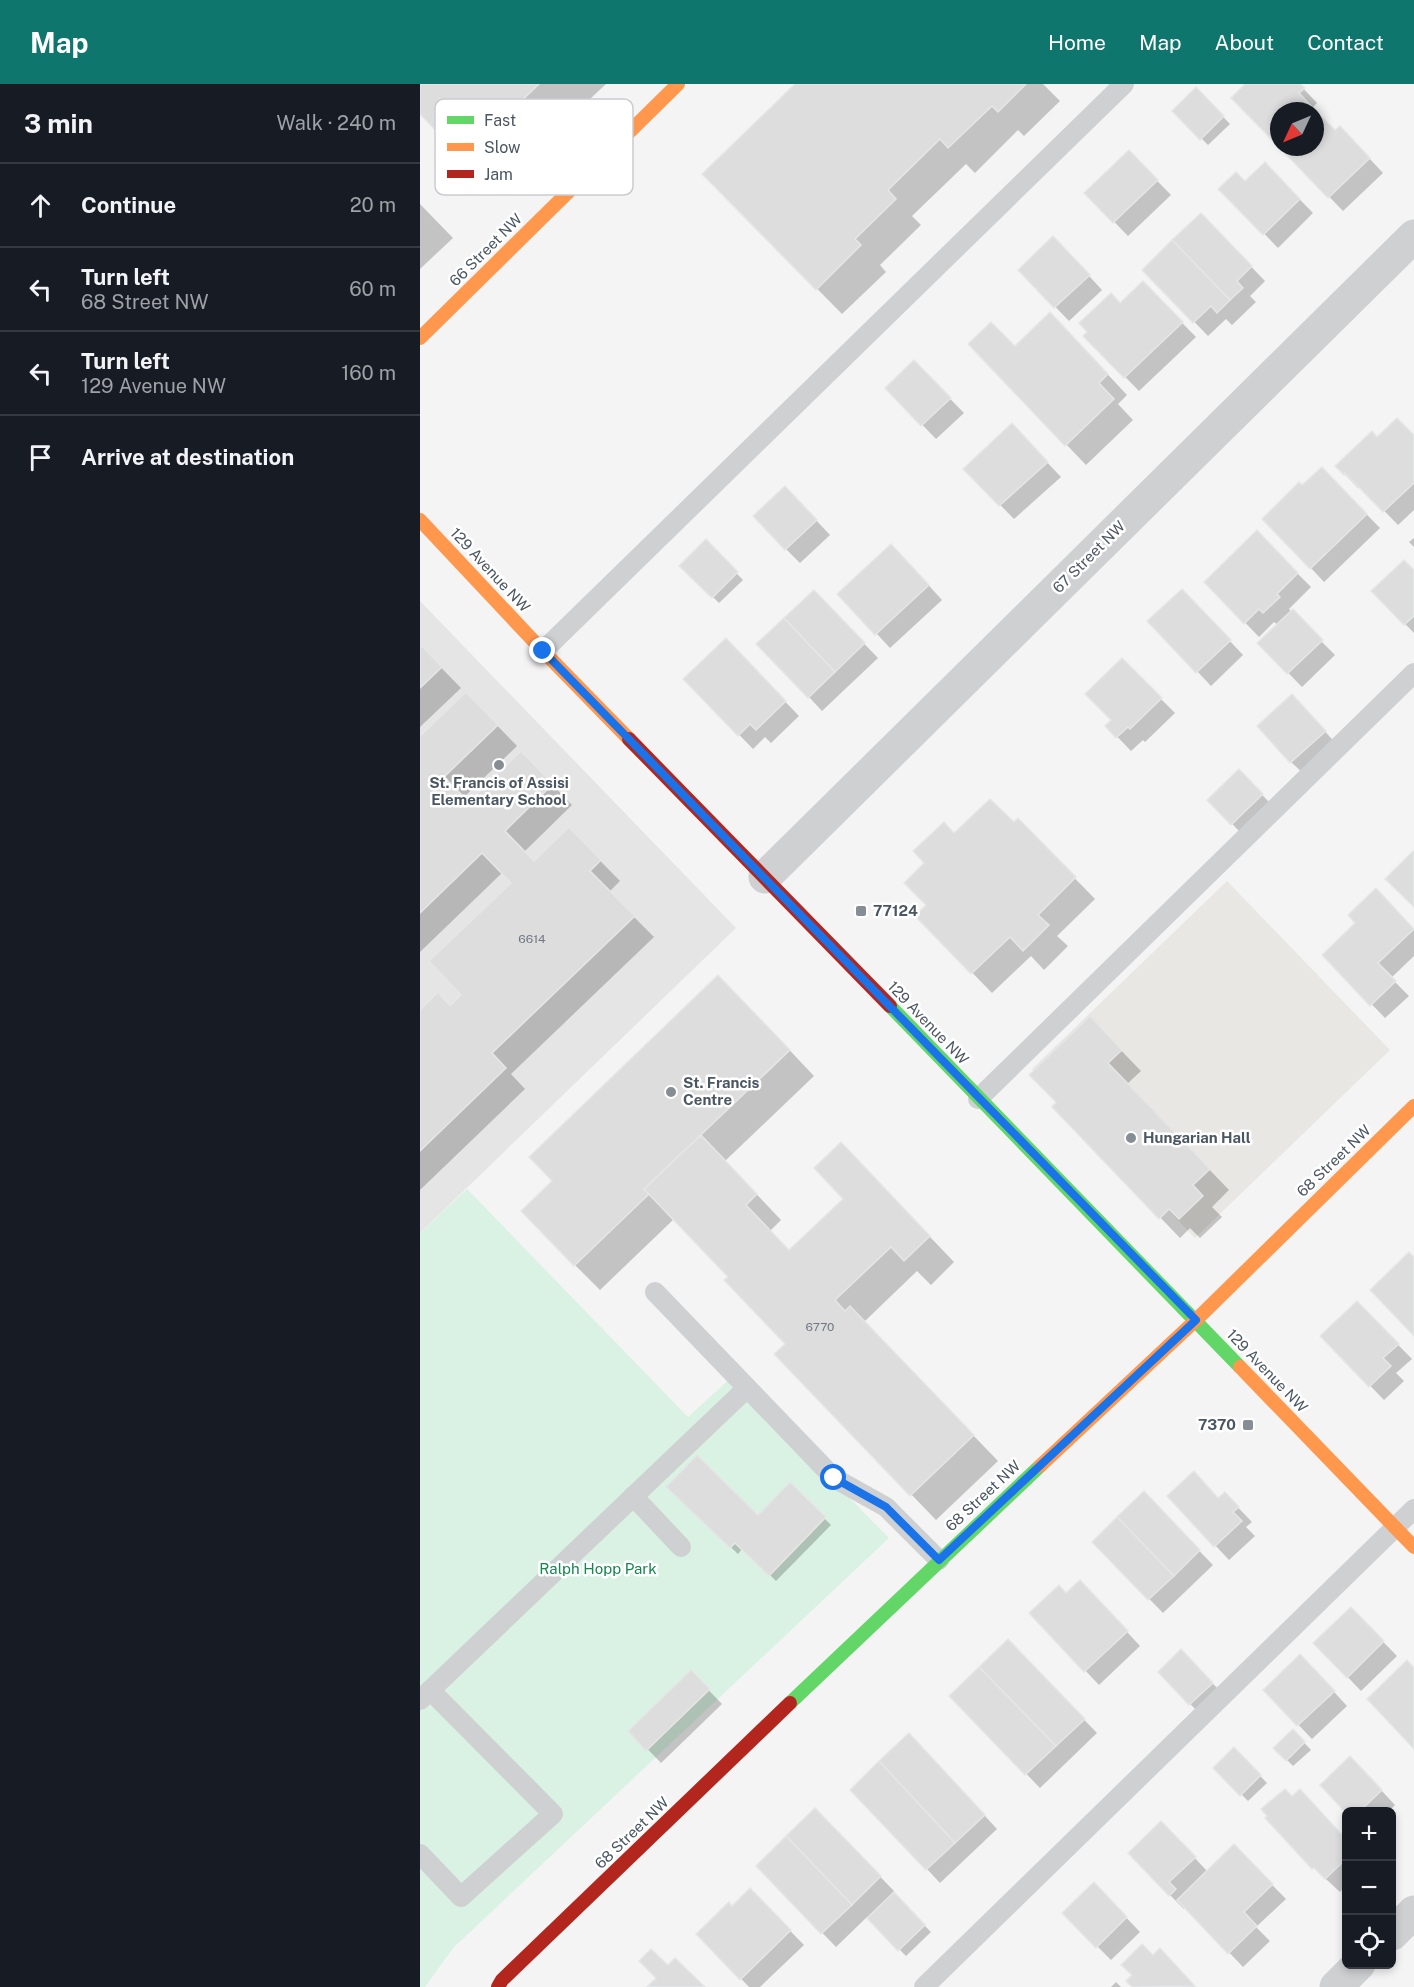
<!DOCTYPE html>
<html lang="en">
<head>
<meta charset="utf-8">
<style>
  :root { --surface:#171b24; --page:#20242c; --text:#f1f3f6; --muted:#9ea1a6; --line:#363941; --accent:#0f766e }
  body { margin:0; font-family:"Public Sans",sans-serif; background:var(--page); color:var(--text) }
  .controls { position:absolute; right:18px; bottom:18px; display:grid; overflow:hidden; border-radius:9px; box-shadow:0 3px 9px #0003 }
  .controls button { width:54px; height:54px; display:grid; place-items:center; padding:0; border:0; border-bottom:2px solid var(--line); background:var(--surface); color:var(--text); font:30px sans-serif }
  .compass { position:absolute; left:850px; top:18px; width:54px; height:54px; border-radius:50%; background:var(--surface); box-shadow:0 3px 9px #0003; rotate:226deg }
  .stop { position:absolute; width:18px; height:18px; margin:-14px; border:4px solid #1a73e8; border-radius:50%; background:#fff }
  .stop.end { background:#1a73e8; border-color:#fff; box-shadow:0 2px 6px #0008 }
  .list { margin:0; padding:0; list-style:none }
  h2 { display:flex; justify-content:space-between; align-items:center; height:78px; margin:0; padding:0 24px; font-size:26px }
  h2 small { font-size:20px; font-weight:400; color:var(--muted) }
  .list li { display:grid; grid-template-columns:39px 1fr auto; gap:18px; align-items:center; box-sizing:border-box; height:84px; padding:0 24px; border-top:2px solid var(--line) }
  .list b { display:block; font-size:22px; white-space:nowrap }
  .list p { margin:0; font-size:20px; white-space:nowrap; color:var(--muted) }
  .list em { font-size:20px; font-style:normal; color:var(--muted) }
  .icon { flex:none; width:33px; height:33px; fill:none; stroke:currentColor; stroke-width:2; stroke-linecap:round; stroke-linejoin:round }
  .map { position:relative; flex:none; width:994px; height:1903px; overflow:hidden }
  header { display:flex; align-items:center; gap:36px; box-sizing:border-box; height:84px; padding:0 30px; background:var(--accent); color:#fff }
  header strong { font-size:28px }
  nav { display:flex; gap:33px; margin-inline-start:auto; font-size:21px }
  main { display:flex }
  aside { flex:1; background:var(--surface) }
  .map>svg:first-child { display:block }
  .commercial { fill:#e8e7e3 }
  .education { fill:#e6e5e6 }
  .green { fill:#d9f2e3 }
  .shadow { fill:#0003 }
  .building { fill:#ddddde; stroke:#e5e6e7; stroke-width:1.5 }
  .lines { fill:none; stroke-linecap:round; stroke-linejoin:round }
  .lane { stroke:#ced0d2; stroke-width:20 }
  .street { stroke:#ced0d2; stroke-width:33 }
  .fast { stroke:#63d668; stroke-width:14 }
  .slow { stroke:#ff974d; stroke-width:14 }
  .jam { stroke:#b3261e; stroke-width:14 }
  .route { stroke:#1a73e8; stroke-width:8 }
  .poi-dot { fill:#868d94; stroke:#fff; stroke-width:2 }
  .labels { text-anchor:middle; stroke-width:5; stroke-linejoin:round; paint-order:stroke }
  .number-label { font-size:12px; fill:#707881 }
  .street-label { font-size:15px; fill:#4a5661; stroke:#fff }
  .poi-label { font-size:15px; font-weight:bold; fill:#4a5661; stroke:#fff; text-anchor:start }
  .park-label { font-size:15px; fill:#17864f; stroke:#fff }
  .key { fill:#fff; stroke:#c9ccd0; stroke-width:1.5 }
  .key-label { font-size:16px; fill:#4a5661 }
</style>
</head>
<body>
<header>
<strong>Map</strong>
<nav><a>Home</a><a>Map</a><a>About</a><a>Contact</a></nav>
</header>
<main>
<aside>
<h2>3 min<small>Walk · 240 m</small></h2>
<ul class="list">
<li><svg class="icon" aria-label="ahead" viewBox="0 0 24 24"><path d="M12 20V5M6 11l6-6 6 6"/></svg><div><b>Continue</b></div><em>20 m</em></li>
<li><svg class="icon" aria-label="left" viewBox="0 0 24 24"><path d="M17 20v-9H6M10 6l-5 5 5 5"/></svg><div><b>Turn left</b><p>68 Street NW</p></div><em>60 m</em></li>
<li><svg class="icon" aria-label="left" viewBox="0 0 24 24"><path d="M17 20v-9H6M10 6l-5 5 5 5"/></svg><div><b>Turn left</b><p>129 Avenue NW</p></div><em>160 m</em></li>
<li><svg class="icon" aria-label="arrive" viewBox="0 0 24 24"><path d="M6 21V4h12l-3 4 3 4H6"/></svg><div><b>Arrive at destination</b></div></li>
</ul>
</aside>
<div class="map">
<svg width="994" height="1903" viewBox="0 0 994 1903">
  <rect width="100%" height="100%" fill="#f4f4f4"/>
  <path class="commercial" d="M807 797 970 966 775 1154 612 985Z"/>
  <path class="education" d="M0 517 316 844 0 1149Z"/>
  <path class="green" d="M47 1105 268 1333 311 1294 469 1454 33 1864 5 1903H0V1149Z"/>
  <g class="shadow">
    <path d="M0 0H186L86 94 77 85 66 96 0 28Z"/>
    <path d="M377 0H623L640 17 604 52 598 46 555 89 546 80 492 132 501 141 460 181 466 188 422 230 284 90Z"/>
    <path d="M828 0H879L897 19 892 24 895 27H859Z"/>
    <path d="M776 5 810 40 788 61 754 27Z"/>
    <path d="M895 27 915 48 933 57 963 89 923 127 861 63H895Z"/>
    <path d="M709 68 751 111 708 152 666 109Z"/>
    <path d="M845 80 893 129 858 164 801 105 825 99Z"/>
    <path d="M0 120 33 154 0 185Z"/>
    <path d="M781 131 845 197 830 212 836 218 812 241 806 235 788 252 724 186Z"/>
    <path d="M647 168 682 206 649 237 600 186Z"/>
    <path d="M723 199 776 253 719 307 665 252Z"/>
    <path d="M650 250 707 311 698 320 713 336 666 381 550 260 595 264Z"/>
    <path d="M494 278 544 329 516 355 467 304Z"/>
    <path d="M994 353V426L978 441 940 402 938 404 917 382 957 355Z"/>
    <path d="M605 355 641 393 594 435 545 385Z"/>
    <path d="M902 385 960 444 904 498 891 484 882 404Z"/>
    <path d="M379 418 410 451 380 479 366 465Z"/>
    <path d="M837 449 891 503 869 525 915 571 882 603 839 559 858 541 854 538 839 553 786 498Z"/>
    <path d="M994 454V463L989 458Z"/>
    <path d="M286 457 323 496 299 519 262 482Z"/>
    <path d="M485 475 522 516 470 564 420 510Z"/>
    <path d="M994 488V549L953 507Z"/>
    <path d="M394 508 458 574 402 627 389 613Z"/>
    <path d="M776 521 823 571 791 602 730 537Z"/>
    <path d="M306 556 379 632 351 659 345 653 333 665 265 595Z"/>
    <path d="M0 562 41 604 0 643Z"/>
    <path d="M702 576 755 629 725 658 723 656 711 667 687 642 693 636Z"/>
    <path d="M886 626 918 662 885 691 871 678Z"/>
    <path d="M66 630 97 662 43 714 49 720 121 689 152 721 104 768 114 779 149 745 200 797 189 808 234 853 91 990 105 1005 0 1106V928L31 923 43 912 93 799 83 788 0 868V654Z"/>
    <path d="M819 687 849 718 819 747 789 716Z"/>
    <path d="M598 736 675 815 637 852 648 862 624 886 611 872 572 909 497 832 508 821 535 751 594 741Z"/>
    <path d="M970 820 994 846V872L971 894 989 912 965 934 904 871Z"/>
    <path d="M324 918 394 992 305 1077 361 1136 350 1147 370 1168 425 1115 446 1086 534 1178 511 1201 497 1187 444 1238 578 1377 516 1436 356 1270 367 1260 310 1193 254 1135 180 1206 155 1181Z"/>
    <path d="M690 955 721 987 707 1000 809 1106 792 1123 802 1133 780 1154 770 1144 760 1154 634 1023Z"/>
    <path d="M937 1219 992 1275 976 1289 984 1297 964 1316 902 1252Z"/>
    <path d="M370 1400 411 1441 356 1497 323 1464 318 1470 248 1403 338 1433Z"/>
    <path d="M724 1410 793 1481 743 1529 674 1458Z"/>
    <path d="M805 1410 832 1438 826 1443 835 1452 809 1476 749 1412 799 1415Z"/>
    <path d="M647 1511 674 1512 720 1562 679 1601 611 1529Z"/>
    <path d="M931 1525 977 1572 941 1607 895 1559Z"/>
    <path d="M588 1557 677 1649 620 1704 531 1612Z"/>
    <path d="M761 1567 799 1606 777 1627 740 1588Z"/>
    <path d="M894 1586 927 1622 892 1655 845 1606Z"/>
    <path d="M271 1588 302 1620 241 1679 210 1647Z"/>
    <path d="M873 1647 891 1666 873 1682 855 1664Z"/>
    <path d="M503 1665 577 1745 520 1799 507 1785Z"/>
    <path d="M814 1665 847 1699 828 1717 795 1684Z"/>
    <path d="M944 1688 975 1721 968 1728H927Z"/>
    <path d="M872 1714 893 1720 926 1756V1802L920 1808 894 1784 847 1734Z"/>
    <path d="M395 1726 474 1807 472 1809 511 1848 486 1872 447 1833 416 1863 338 1782Z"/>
    <path d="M755 1753 788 1788 814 1762 866 1815 836 1843 850 1857 823 1883 766 1823 764 1825 750 1811 710 1769Z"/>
    <path d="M674 1800 720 1848 691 1876 644 1829Z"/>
    <path d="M330 1806 384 1861 340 1903H329L278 1850 312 1824Z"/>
    <path d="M733 1873 753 1880 775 1903H714L708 1897Z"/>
    <path d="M696 1898 701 1903H691Z"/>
  </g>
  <g class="building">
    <path d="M0 0H119L53 63 44 54 33 65 0 30Z"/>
    <path d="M375 0H606L578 28 572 22 528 64 520 55 468 106 476 115 435 155 441 161 396 206 282 90Z"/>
    <path d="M825 0H880L885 4 879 9 897 28 895 30V27H859L860 64 811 14Z"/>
    <path d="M776 3 804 32 780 56 752 27Z"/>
    <path d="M897 28 915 46 920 42 950 74 908 114 860 64 895 63V30Z"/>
    <path d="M709 66 738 96 693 139 664 109Z"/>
    <path d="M845 78 880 115 843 151 798 105 816 88 825 97Z"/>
    <path d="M781 129 832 182 817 197 823 204 810 216 752 156Z"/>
    <path d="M633 152 670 191 634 224 598 186Z"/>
    <path d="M752 156 810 216 797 229 791 222 773 239 722 186Z"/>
    <path d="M723 197 763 238 704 294 663 252 667 248 659 239 691 209 700 219Z"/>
    <path d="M630 228 688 290 679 299 694 315 645 362 548 260 571 238 595 262Z"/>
    <path d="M494 276 531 314 501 342 465 304Z"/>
    <path d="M977 334 994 351V399L963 428 925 389 924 391 915 382 952 347 957 353Z"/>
    <path d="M592 339 628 378 579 422 543 385Z"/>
    <path d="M902 383 947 430 890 485 842 435 879 398 882 401Z"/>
    <path d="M365 402 397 436 365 466 333 432Z"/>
    <path d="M837 446 878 489 857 510 860 513 843 529 839 525 824 540 784 498Z"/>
    <path d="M286 455 318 488 292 514 259 482Z"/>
    <path d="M471 460 509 501 455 551 417 510Z"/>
    <path d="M984 476 994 486V532L984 541 951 507Z"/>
    <path d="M762 505 811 556 776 589 727 537Z"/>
    <path d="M394 506 445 559 415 588 364 534Z"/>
    <path d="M873 525 903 556 867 590 837 559Z"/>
    <path d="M364 534 415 588 388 614 336 560Z"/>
    <path d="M306 554 366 617 336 646 330 640 318 652 263 595Z"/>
    <path d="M0 560 22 583 0 604Z"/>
    <path d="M702 574 742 614 710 645 708 643 696 654 685 642 691 636 665 610Z"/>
    <path d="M46 608 78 641 24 693 49 718 101 667 133 700 85 747 114 777 149 743 181 776 170 787 215 832 72 969 86 984 0 1067V926L18 908 30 922 41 911 9 877 91 799 62 769 0 829V652Z"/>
    <path d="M872 610 906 647 870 679 837 642Z"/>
    <path d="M819 685 843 710 811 741 787 716Z"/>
    <path d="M570 715 594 738 598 734 656 793 618 831 629 841 603 867 590 853 551 890 495 832 506 821 484 799 504 779 493 767 524 738 534 749Z"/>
    <path d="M993 767 994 768V823L965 795Z"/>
    <path d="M956 804 994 845 958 879 976 897 950 922 902 871 935 839 928 831Z"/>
    <path d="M298 891 370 966 224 1105 229 1110 154 1182 101 1127 132 1097 109 1073Z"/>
    <path d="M670 932 702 966 688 979 790 1085 773 1101 783 1112 759 1135 749 1125 739 1135 632 1023 636 1018 609 991Z"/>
    <path d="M281 1051 337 1110 326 1121 369 1166 423 1115 394 1084 421 1058 510 1152 484 1177 471 1163 415 1216 425 1227 430 1222 554 1351 490 1412 354 1270 365 1260 304 1196 308 1193 224 1105Z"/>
    <path d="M989 1168 994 1173V1252L950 1206Z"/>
    <path d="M937 1217 979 1260 963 1274 971 1282 949 1303 900 1252Z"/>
    <path d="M277 1371 338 1431 370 1398 406 1433 349 1492 315 1459 310 1464 246 1403Z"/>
    <path d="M774 1387 798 1414 805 1408 819 1423 813 1428 822 1437 794 1463 747 1412Z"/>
    <path d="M724 1407 780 1466 754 1492 697 1433Z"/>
    <path d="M697 1433 754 1492 728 1516 672 1458Z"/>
    <path d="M660 1496 708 1547 664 1588 609 1529 639 1501 646 1509Z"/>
    <path d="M931 1523 964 1557 927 1594 893 1559Z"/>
    <path d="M588 1555 665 1635 636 1662 559 1583Z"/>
    <path d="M761 1565 793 1599 769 1621 738 1588Z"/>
    <path d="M880 1570 915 1607 877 1642 843 1606Z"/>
    <path d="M987 1576 994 1584V1665L947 1615Z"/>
    <path d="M559 1583 636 1662 605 1691 529 1612Z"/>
    <path d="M271 1586 290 1605 226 1667 208 1647Z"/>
    <path d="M873 1645 885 1658 866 1677 853 1664Z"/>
    <path d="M489 1649 565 1731 535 1759 459 1677Z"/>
    <path d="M814 1663 841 1691 820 1712 793 1684Z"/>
    <path d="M930 1672 962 1706 939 1728H926V1729L900 1701Z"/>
    <path d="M459 1677 535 1759 506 1786 430 1706Z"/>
    <path d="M865 1705 872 1712 880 1705 926 1755 924 1757 926 1760V1775L905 1795 894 1784 892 1785 845 1734 847 1732 841 1725Z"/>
    <path d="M395 1724 461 1792 432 1821 366 1752Z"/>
    <path d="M741 1737 776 1773 749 1798 756 1805 749 1812 708 1769Z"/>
    <path d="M366 1752 432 1821 401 1850 336 1782Z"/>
    <path d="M814 1760 853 1800 824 1828 837 1842 808 1870 757 1816Z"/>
    <path d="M674 1798 707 1833 676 1864 642 1829Z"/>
    <path d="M330 1804 371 1846 320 1896 276 1850 309 1818 312 1822Z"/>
    <path d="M474 1808 505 1841 478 1867 447 1834Z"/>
    <path d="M722 1860 733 1871 740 1864 775 1902 712 1903 706 1897 712 1891 701 1881Z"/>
    <path d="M231 1865 248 1881 255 1874 285 1903H227L236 1894 219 1877Z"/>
  </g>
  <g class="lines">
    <g class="lane">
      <path d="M123 567 704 0"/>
      <path d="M558 1015 994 589"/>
      <path d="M235 1208 414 1394 466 1423 519 1476"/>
      <path d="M213 1412 261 1463"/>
      <path d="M0 1616 327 1304"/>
      <path d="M0 1770 41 1813 133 1730 10 1606"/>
      <path d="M504 1903 994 1425"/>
    </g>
    <g class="street">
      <path d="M345 793 994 152"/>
      <path d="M972 1850 994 1828"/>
      <path d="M916 1903 939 1880"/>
    </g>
    <g class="fast">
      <path d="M470 922 820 1283"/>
      <path d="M370 1619 620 1382"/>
    </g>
    <g class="slow">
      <path d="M0 254 258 0"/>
      <path d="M0 436 123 567 209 655"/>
      <path d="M820 1283 994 1463"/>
      <path d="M620 1382 776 1236 994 1022"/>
    </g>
    <g class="jam">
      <path d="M209 655 470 922"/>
      <path d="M78 1903 82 1896 370 1619"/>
    </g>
  </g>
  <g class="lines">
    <path class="route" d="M123 567 776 1236 519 1476 466 1423 414 1394"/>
  </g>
  <g class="poi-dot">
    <circle cx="79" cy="681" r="6"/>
    <rect x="435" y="821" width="12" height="12" rx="3"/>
    <circle cx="251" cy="1008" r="6"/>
    <circle cx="711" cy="1054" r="6"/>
    <rect x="822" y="1335" width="12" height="12" rx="3"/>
  </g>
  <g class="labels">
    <g class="number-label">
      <text x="112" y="859">6614</text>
      <text x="400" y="1247">6770</text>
    </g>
    <g class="street-label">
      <text transform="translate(66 166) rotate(-45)" y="5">66 Street NW</text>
      <text transform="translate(669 473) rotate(-45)" y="5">67 Street NW</text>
      <text transform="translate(70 486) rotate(47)" y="5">129 Avenue NW</text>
      <text transform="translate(508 939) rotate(46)" y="5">129 Avenue NW</text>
      <text transform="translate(914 1077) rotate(-44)" y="5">68 Street NW</text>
      <text transform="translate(847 1287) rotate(46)" y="5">129 Avenue NW</text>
      <text transform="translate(563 1412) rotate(-43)" y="5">68 Street NW</text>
      <text transform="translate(212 1749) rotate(-44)" y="5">68 Street NW</text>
    </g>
    <g class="poi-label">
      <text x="79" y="704" text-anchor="middle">St. Francis of Assisi<tspan x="79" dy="17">Elementary School</tspan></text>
      <text x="453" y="832">77124</text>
      <text x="263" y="1004">St. Francis<tspan x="263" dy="17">Centre</tspan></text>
      <text x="723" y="1059">Hungarian Hall</text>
      <text x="816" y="1346" text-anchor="end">7370</text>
    </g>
    <g class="park-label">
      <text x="178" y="1490">Ralph Hopp Park</text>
    </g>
  </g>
  <rect x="15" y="15" width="198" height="96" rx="9" class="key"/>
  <rect x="27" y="32" width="27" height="8" fill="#63d668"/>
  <rect x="27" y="59" width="27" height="8" fill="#ff974d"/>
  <rect x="27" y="86" width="27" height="8" fill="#b3261e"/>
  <g class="key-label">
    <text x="64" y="42">Fast</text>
    <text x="64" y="69">Slow</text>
    <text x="64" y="96">Jam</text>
  </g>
</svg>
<div class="controls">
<button>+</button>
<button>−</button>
<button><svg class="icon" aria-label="locate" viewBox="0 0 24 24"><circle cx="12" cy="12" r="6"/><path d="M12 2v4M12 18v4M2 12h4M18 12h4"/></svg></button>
</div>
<svg class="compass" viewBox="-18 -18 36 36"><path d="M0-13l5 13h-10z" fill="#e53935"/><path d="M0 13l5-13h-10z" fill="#9ea1a6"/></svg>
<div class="stop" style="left:414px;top:1394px"></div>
<div class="stop end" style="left:123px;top:567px"></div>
</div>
</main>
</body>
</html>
